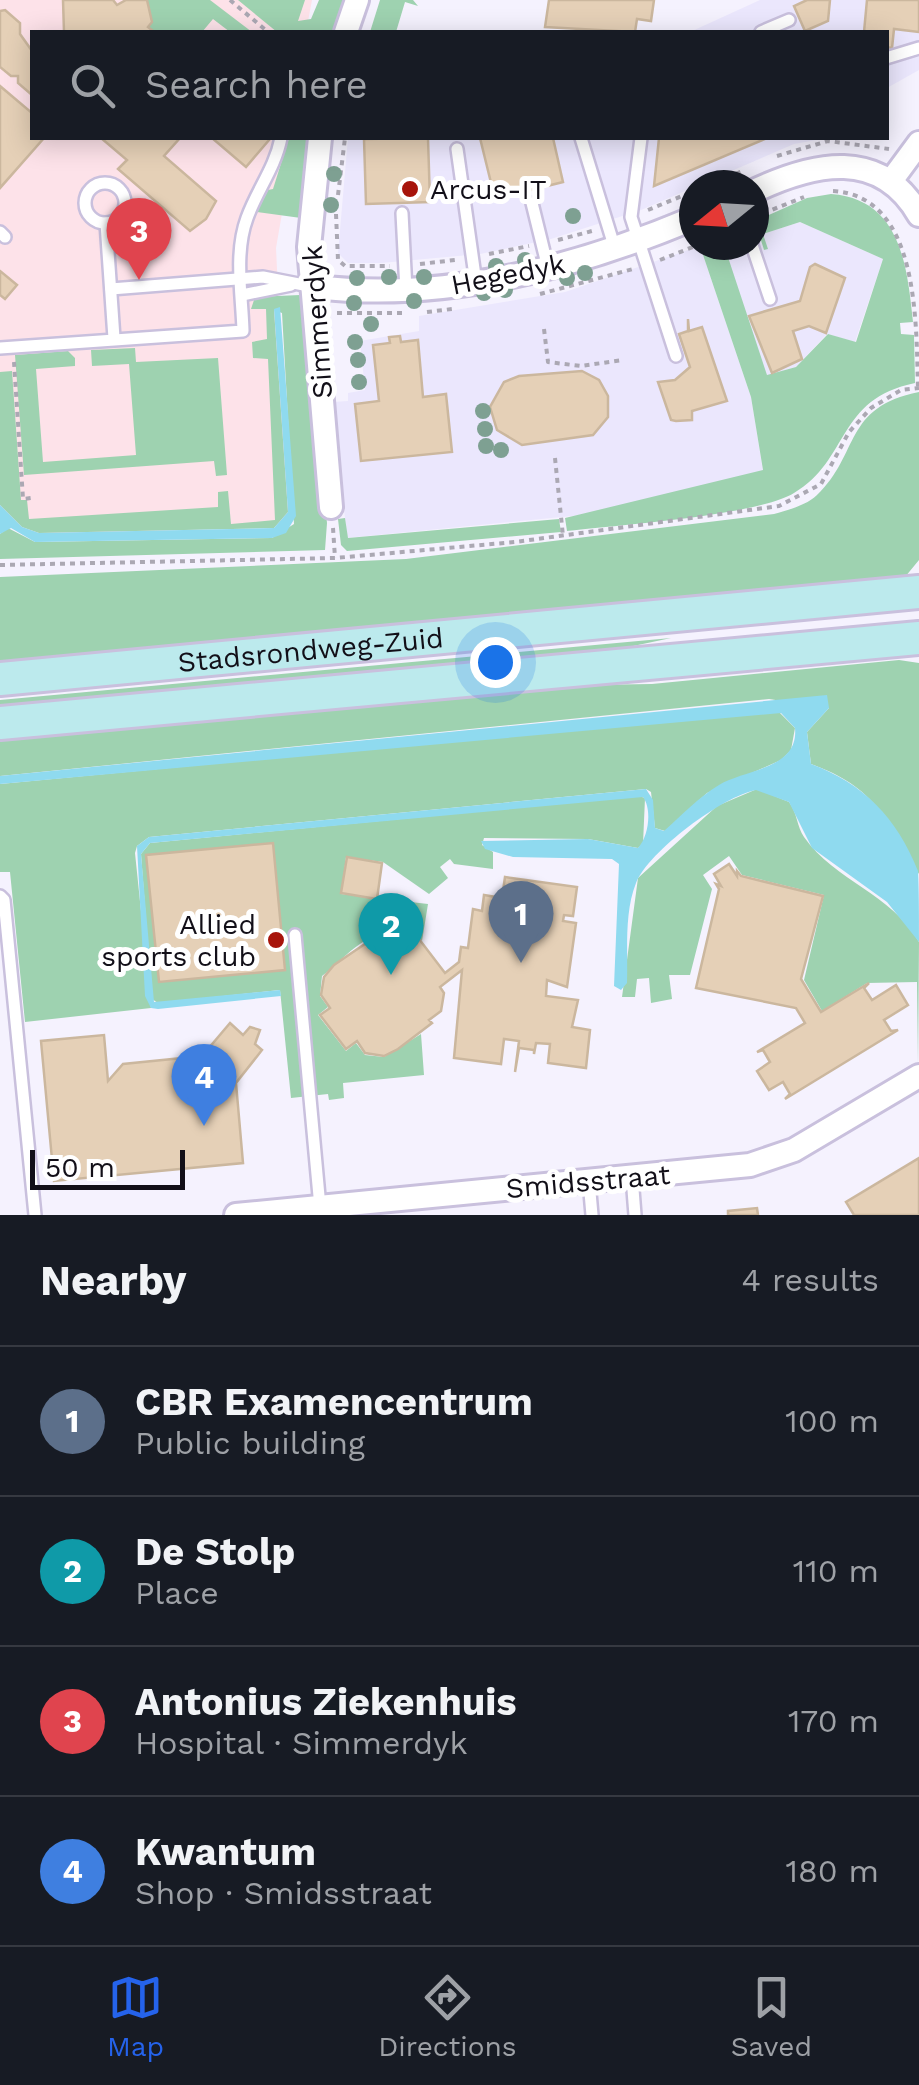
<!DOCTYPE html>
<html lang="en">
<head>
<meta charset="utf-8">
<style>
  :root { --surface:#171b24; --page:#242831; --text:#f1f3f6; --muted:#9ea1a6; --line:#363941; --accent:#2563eb }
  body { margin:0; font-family:"Work Sans",sans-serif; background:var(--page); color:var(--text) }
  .compass { position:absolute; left:679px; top:170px; width:90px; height:90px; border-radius:50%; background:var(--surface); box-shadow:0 5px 25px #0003; rotate:252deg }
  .scale { position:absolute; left:30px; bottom:25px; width:155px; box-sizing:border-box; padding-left:10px; border:5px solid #120f18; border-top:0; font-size:28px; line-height:35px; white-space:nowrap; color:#120f18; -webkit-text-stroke:8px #fff; paint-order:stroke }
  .you { position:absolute; left:495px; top:662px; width:35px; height:35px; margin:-25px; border:8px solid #fff; border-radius:50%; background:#1a73e8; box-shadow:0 0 0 15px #1a73e833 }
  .badge { display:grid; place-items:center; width:65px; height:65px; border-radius:50%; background:var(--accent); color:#fff; font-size:32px; font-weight:700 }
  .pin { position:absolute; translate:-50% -82px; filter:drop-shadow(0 2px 5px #0008) }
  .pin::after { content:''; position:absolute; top:52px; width:35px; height:30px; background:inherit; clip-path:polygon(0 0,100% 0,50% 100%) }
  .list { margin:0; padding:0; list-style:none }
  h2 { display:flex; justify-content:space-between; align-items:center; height:130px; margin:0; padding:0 40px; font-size:42px }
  h2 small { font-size:32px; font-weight:400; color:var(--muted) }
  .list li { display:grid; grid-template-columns:65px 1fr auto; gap:30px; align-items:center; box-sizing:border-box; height:150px; padding:0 40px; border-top:2px solid var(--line) }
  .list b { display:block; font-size:38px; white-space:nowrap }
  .list p { margin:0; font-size:32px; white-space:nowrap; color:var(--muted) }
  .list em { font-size:32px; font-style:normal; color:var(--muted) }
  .icon { flex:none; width:55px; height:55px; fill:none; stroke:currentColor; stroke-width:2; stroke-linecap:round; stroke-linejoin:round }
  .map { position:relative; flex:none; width:919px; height:1215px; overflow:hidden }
  .search { position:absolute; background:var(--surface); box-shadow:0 5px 25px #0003; left:30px; right:30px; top:30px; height:110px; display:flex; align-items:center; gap:25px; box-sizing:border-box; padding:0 35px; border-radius:0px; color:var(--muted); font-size:38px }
  .sheet { height:730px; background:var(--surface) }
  nav { display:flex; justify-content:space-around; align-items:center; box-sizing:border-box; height:140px; border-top:2px solid var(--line); background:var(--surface); font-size:28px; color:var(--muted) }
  nav a { display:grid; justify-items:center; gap:5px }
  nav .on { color:var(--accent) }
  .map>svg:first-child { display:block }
  .commercial { fill:#ebe7fd }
  .medical { fill:#fde2e9 }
  .green { fill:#9ed2b0 }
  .water { fill:#8fdaef }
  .building { fill:#e5d0b7; stroke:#cbb79e; stroke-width:2.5 }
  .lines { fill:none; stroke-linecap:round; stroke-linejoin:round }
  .lane-casing { stroke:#c9c0dd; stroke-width:16 }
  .street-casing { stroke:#c9c0dd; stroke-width:28 }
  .secondary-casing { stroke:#c9c0dd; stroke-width:38 }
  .path { stroke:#aba8b3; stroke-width:4; stroke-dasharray:5 5; stroke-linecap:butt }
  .lane { stroke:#fff; stroke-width:11 }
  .street { stroke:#fff; stroke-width:22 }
  .secondary { stroke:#bceaed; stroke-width:32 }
  .tree { fill:#7ea092 }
  .poi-dot { fill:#a7140b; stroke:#fff; stroke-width:4 }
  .labels { text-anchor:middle; stroke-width:10; stroke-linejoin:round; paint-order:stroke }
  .poi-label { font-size:28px; fill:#120f18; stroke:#fff; text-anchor:start }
  .street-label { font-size:28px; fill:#120f18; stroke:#fff }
</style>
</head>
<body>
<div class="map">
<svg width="919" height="1215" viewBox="0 0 919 1215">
  <rect width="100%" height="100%" fill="#f5f2fe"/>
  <g class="commercial">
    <path d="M760 0H919V70L887 88 886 32H690Z"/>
    <path d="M348 138H827L794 144 641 210 551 239 480 254 381 263H348L338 253Z"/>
    <path d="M800 222 883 259 855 342 827 334 796 367 767 376 724 248 754 245V237L759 236 764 250 767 248 763 234Z"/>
    <path d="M700 246 751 397 763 471 593 514 347 538 333 402 348 401V393L365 390 360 341 419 331V316L565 292Z"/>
  </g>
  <path class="medical" d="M0 0H312L306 32H32V138H295L276 248 289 525 38 537 0 514Z"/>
  <g class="green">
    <path d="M148 0H210L252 32H230L213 19 202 32H147Z"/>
    <path d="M238 0H305L298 21 311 19 319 0H347L337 32H277Z"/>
    <path d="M380 0H413L418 6 405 2 396 32H370Z"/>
    <path d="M289 138H311L301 218 257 212 268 190 273 189Z"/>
    <path d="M831 194C901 199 907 266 913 322L900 323 901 334 914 335 915 383C836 399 850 460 794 493 756 516 617 525 567 531L565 518 763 470 751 397 700 246 731 245 725 248 767 375 796 367 828 334 856 342 883 259 800 222 763 234 768 249 764 250 755 221 807 198Z"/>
    <path d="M300 295 305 297 327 523 325 550 0 559V534L8 528 35 542 272 538 294 524 282 313 274 310 288 512 274 528 39 533 22 527 0 505V372L12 371 21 500H27L29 519 218 507V492L228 491 231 524 275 520 268 359 253 358 252 342 267 339 266 309H251L255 297Z"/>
    <path d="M135 348 136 362 218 358 227 475 216 476 214 461 24 475 15 355 68 351 75 358V366L36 369 43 462 136 455 129 364 92 366 91 350Z"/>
    <path d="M919 392V560L905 577 0 673V577L406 559 774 514C788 510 807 505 817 495 860 454 843 407 919 392Z"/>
    <path d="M345 518 348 538 559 519 561 532 347 551 341 545 338 519Z"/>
    <path d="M671 638 539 666 0 720V700Z"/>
    <path d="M899 660 919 663V874C886 818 875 787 811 764L807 732 829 708 769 699 0 776V736L523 686 652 684Z"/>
    <path d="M769 711 780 713 795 728 791 750 781 760 707 793 665 831 655 828 651 792 646 789 149 837 137 846 135 853 151 1008 25 1022 10 872H0V784Z"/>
    <path d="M757 789 789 802C797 812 797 827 804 837 835 881 892 894 919 942L918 1065 917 982 867 983 822 1011 804 980 824 895 742 875 729 856 703 875 712 889 690 975H669L672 999 651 1003 649 978 637 979 635 997H622L638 878 717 806Z"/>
    <path d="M639 796 645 798 643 844 638 848 588 839 484 838 482 845 493 852V869L454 864 450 859 440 867 448 878 429 894 383 862 346 857 341 894 428 904 422 941 419 937 409 945 401 934C364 929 347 957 322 976L320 996 328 1007 318 1015 346 1051 356 1043 365 1055 384 1057 421 1034 424 1075 343 1083 344 1098 329 1100 328 1094 291 1098 280 990 158 1003 152 999 141 854 150 843Z"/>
  </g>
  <g class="water">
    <path d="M280 307 296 516 286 533 272 538 35 542 11 528 0 534V505L22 527 39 533 274 528 288 512 274 309Z"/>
    <path d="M827 695 829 708 807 732 811 764C863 783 897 818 918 871 919 890 919 921 919 942L887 902 812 848 789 802 756 790C723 796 649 851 636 883 624 913 628 951 627 983L621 990 614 986 619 864 612 859 513 857 485 849 481 841 588 839 638 848C649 836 652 809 643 797L150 843 141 854 154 1002 280 990 281 996 158 1009 151 1008 145 996 137 846 149 837 646 789 653 800 655 828 664 831C682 815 699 797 719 785 746 769 799 769 795 728L781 713 0 784V776Z"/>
  </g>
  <g class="building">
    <path d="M63 0H113L117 5 126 0H147L152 22 148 27 153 31 64 32Z"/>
    <path d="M549 0H654L651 21 637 19 635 32 545 27Z"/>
    <path d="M807 0H830L828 21 805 31 794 6Z"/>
    <path d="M867 0H919V32L894 29 892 48 886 47V32H864Z"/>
    <path d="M5 10 20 23V34L32 51V95L18 83V76H11L0 67V11Z"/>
    <path d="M0 86 32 113V138H44L0 188Z"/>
    <path d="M101 138H180L164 156 216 201 206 219 190 231 118 169 127 160Z"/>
    <path d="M212 138H266L269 140 246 167Z"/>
    <path d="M428 138 430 202 366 204 364 139Z"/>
    <path d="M480 138H553L563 182 495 199Z"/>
    <path d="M659 138H767L654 186Z"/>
    <path d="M815 264 845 278 826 333 809 326 793 331 802 359 772 373 749 316 800 301 810 267Z"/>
    <path d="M0 271 17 285 5 299 0 295Z"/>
    <path d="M688 319 689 331 702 327 727 401 692 411V420L676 421 671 420 658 382 675 380 690 367 679 334 688 331Z"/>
    <path d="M400 336 401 342 418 340 423 397 446 394 452 452 361 461 355 404 379 401 373 345 390 343 389 337Z"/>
    <path d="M582 371 599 380 608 396V417L593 435 522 445 497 430 490 407 504 382 519 376Z"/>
    <path d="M273 843 285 970 159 982 146 855Z"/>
    <path d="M347 857 382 863 377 899 341 893Z"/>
    <path d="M729 864 737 876V871L741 876 823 896 801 979 821 1012 869 983 864 988 872 1000 896 985 908 1005 884 1020 891 1031 898 1030 785 1099 790 1094 783 1082 769 1090 757 1071 770 1062 763 1050 757 1052 805 1023 796 1008 696 988 719 889 716 884 721 886 714 874Z"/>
    <path d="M505 877 577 887 573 916 564 915 563 921 576 923 567 987 547 980 546 996 578 1000 572 1027 590 1030 586 1068 548 1063 550 1044 536 1043 534 1054V1050L519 1048 515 1072 519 1041 504 1039 501 1064 454 1058 462 970 440 987 444 993 441 1011 429 1020 432 1023 398 1049 384 1056 365 1053 357 1041 346 1049 320 1015 330 1008 321 995 324 977 334 965 381 933 400 935 409 947 419 939 445 973 459 962 461 947 468 948 473 909 482 911 484 895 502 898Z"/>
    <path d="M230 1023 243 1035 250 1027 260 1030 255 1044 262 1050 236 1083 243 1163 54 1181 41 1041 104 1035 108 1081 123 1064 202 1056Z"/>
    <path d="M919 1158V1215H854L846 1202Z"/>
    <path d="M757 1208 758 1215H728V1211Z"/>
  </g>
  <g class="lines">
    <defs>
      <g id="lane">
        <path d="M761 32 789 20"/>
        <path d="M886 58 919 48"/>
        <path d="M581 138 615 249"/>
        <path d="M641 138 631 217 676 356"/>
        <path d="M457 149 476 283"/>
        <circle cx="105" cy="203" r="20"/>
        <path d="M532 203 548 268"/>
        <path d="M402 213 406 290"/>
        <path d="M106 223 114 338"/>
        <path d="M0 232 5 237"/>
        <path d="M752 245 770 299"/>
        <path d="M111 289 263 277 314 287"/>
        <path d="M242 295 291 285"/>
        <path d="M0 348 243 331C242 295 234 253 247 218 257 190 275 168 281 138"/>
        <path d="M0 896 4 900 35 1215"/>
        <path d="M295 935 320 1207"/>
        <path d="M632 1177 635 1215"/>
        <path d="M589 1181 592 1215"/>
      </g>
      <g id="street">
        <path d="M346 32 357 0"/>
        <path d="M320 138 309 247 331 507"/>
        <path d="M891 181 919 143"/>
        <path d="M754 191C813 163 880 147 919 215"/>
        <path d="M315 287C444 302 576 268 694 218"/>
        <path d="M236 1215 750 1165 794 1150 919 1076"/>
      </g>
      <g id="secondary">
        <path id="s1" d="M0 679 919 592"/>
        <path d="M0 723 919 638"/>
      </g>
    </defs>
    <use href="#lane" class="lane-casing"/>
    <use href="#street" class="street-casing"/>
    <use href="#secondary" class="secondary-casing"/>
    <g class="path">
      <path d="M230 0 268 32"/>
      <path d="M777 156 828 141 889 149"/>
      <path d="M708 185 745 170"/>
      <path d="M833 191C919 196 916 320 918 388"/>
      <path d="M338 195 345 138"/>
      <path d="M648 210 694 191"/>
      <path d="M336 214 338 260 345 266H390"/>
      <path d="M754 217 804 197"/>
      <path d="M558 240 592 231"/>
      <path d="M489 254 529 246"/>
      <path d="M660 260 698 245"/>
      <path d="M420 264 455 260"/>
      <path d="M540 294 633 269"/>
      <path d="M427 312 452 309"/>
      <path d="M337 313H407"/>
      <path d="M544 329 548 362 581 366 623 360"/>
      <path d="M14 362 23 499 31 498"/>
      <path d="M555 458 563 536"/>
      <path d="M333 528 335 558"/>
      <path d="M0 565 335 558 515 542 779 506 821 484 849 432 871 408 901 390 919 388"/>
    </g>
    <use href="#lane" class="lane"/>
    <use href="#street" class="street"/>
    <use href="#secondary" class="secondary"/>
  </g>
  <g class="tree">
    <circle cx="334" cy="174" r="8"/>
    <circle cx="331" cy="205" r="8"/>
    <circle cx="573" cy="216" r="8"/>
    <circle cx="525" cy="260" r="8"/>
    <circle cx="496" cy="266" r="8"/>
    <circle cx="585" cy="273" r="8"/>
    <circle cx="389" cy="277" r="8"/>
    <circle cx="424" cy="277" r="8"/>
    <circle cx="357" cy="278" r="8"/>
    <circle cx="567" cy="278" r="8"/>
    <circle cx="505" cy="290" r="8"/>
    <circle cx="484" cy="293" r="8"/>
    <circle cx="414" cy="301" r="8"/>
    <circle cx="354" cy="303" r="8"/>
    <circle cx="371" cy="324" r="8"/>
    <circle cx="355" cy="342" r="8"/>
    <circle cx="358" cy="360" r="8"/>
    <circle cx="359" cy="382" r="8"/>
    <circle cx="483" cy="411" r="8"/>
    <circle cx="485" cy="429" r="8"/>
    <circle cx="486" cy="446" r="8"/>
    <circle cx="501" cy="450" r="8"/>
  </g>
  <g class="poi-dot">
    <circle cx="410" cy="189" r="10"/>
    <circle cx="276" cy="940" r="10"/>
  </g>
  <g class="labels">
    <g class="poi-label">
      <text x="430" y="199">Arcus-IT</text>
      <text x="256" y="934" text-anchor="end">Allied<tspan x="256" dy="32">sports club</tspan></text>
    </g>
    <g class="street-label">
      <text transform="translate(508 274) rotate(-11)" y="10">Hegedyk</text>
      <text transform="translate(317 322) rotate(-94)" y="10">Simmerdyk</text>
      <text dy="10" stroke="none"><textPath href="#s1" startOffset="312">Stadsrondweg-Zuid</textPath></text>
      <text transform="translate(588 1181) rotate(-5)" y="10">Smidsstraat</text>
    </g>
  </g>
</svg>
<svg class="compass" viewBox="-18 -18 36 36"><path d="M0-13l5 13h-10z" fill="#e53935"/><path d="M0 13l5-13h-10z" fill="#9ea1a6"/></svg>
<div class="scale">50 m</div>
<div class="you"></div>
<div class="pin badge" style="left:521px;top:963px;background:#5c6f8a">1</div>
<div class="pin badge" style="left:391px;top:975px;background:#0f9aa8">2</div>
<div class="pin badge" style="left:139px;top:280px;background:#e0444e">3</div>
<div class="pin badge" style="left:204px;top:1126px;background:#3f7fe0">4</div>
<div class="search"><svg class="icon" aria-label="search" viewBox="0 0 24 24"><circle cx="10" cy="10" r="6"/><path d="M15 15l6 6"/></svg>Search here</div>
</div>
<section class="sheet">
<h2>Nearby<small>4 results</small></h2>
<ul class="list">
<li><span class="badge" style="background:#5c6f8a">1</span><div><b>CBR Examencentrum</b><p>Public building</p></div><em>100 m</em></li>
<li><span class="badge" style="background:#0f9aa8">2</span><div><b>De Stolp</b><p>Place</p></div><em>110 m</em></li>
<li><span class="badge" style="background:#e0444e">3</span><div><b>Antonius Ziekenhuis</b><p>Hospital · Simmerdyk</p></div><em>170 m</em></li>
<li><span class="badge" style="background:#3f7fe0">4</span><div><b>Kwantum</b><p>Shop · Smidsstraat</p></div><em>180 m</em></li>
</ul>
</section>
<nav>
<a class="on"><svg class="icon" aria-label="map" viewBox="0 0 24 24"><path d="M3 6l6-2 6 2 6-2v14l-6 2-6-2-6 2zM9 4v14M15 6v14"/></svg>Map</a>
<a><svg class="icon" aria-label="directions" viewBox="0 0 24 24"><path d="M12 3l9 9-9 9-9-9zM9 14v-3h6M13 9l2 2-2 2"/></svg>Directions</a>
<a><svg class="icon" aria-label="saved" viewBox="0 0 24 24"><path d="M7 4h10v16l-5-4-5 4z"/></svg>Saved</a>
</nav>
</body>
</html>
